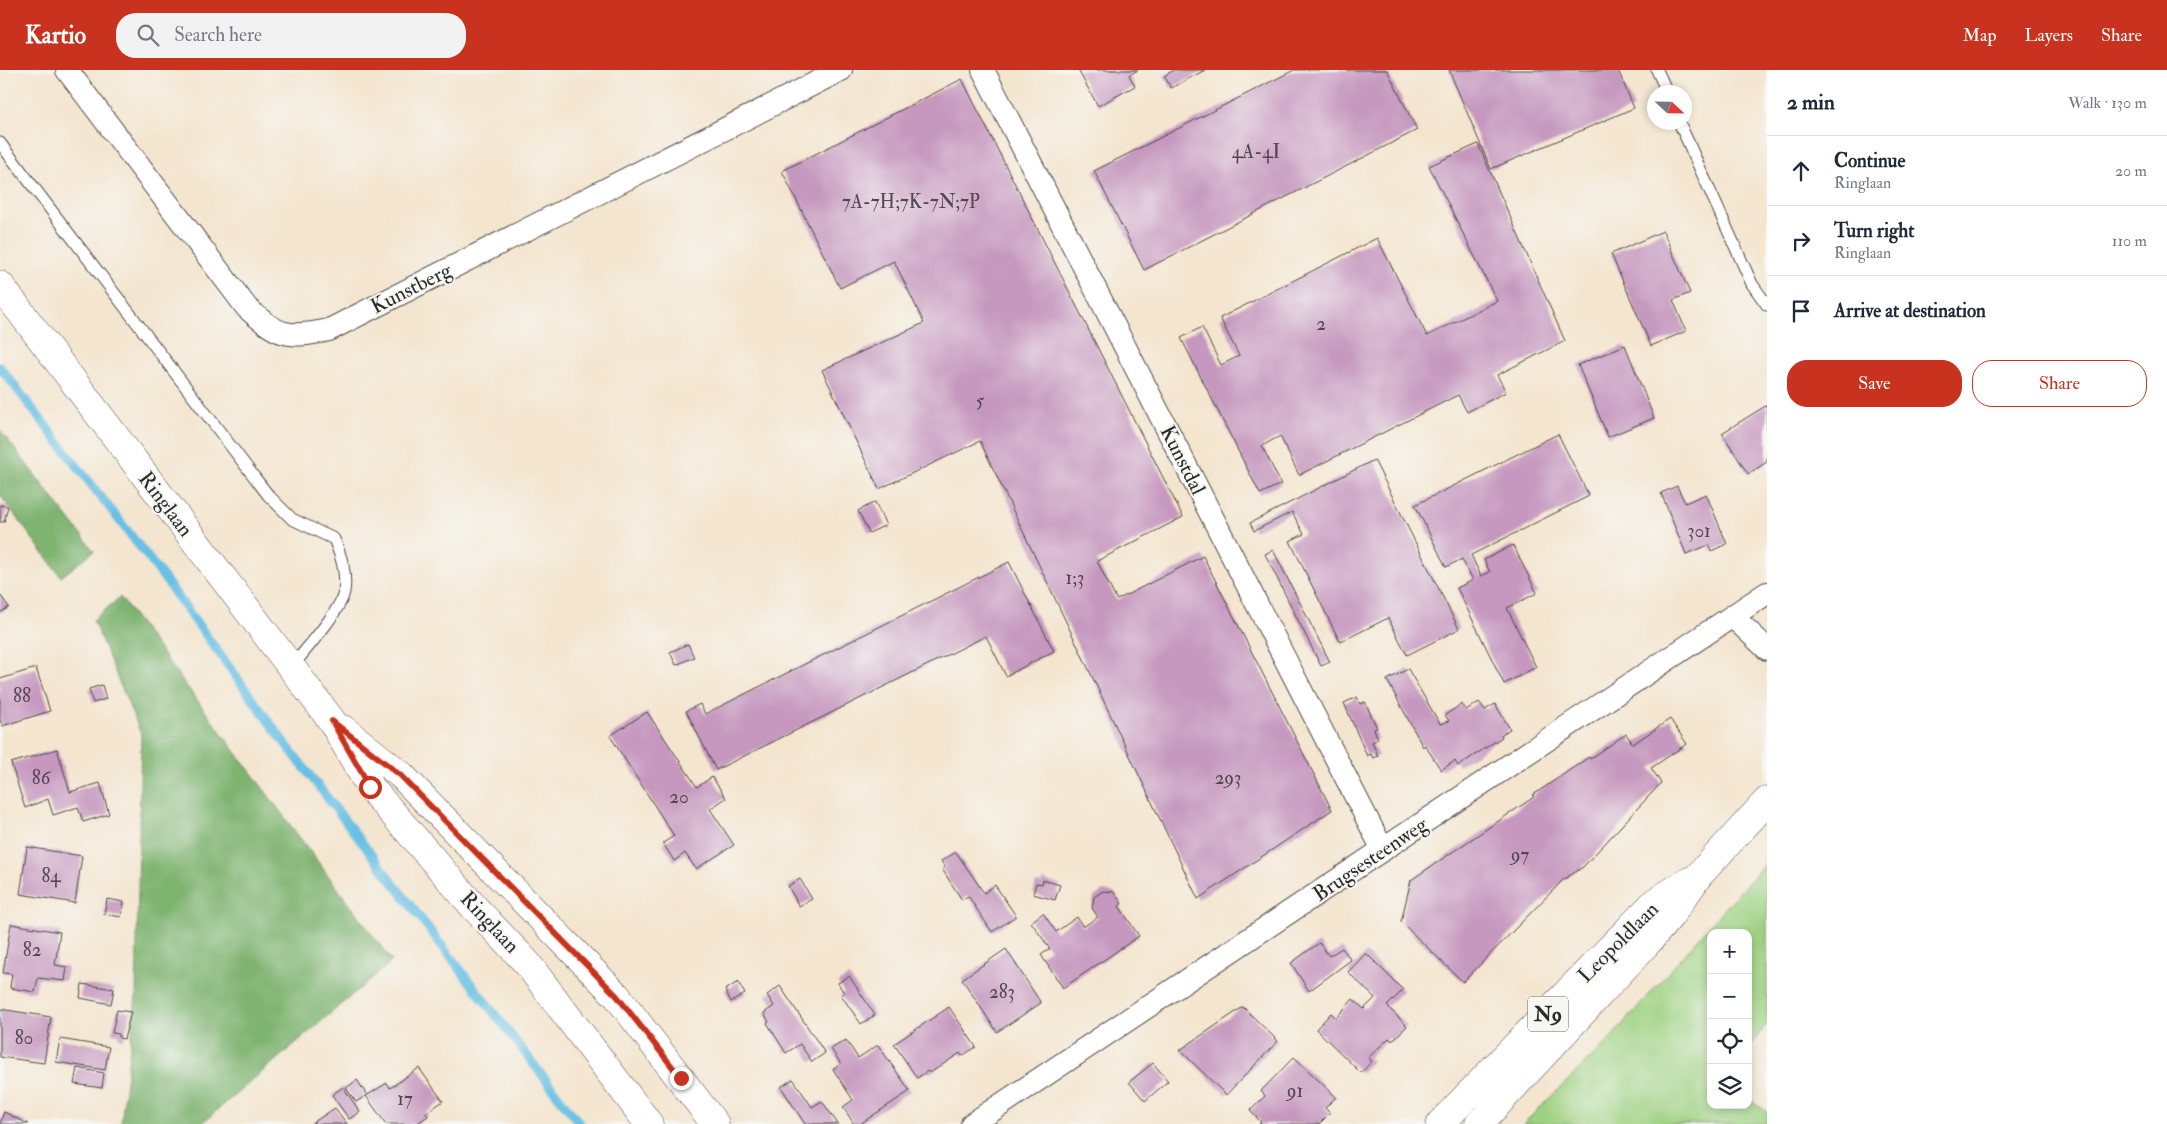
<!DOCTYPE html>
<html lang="en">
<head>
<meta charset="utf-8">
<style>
  :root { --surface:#fff; --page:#f2f2f3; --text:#1f2937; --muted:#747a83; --line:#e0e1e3; --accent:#c8321e }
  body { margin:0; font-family:"IM FELL Double Pica",serif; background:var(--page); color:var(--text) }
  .controls { position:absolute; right:15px; bottom:15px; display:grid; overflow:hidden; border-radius:10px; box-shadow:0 2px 8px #0003 }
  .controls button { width:45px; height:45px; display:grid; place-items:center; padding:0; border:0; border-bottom:1px solid var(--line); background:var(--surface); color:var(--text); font:25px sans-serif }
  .compass { position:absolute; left:1647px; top:15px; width:45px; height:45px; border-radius:50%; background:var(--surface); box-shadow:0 2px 8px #0003; rotate:112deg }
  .stop { position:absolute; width:15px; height:15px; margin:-11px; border:4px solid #c8321e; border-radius:50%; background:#fff }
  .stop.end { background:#c8321e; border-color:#fff; box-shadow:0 1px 5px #0008 }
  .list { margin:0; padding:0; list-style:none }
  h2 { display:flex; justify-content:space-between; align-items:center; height:65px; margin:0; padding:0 20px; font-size:21px }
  h2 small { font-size:16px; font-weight:400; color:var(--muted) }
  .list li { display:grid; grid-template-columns:32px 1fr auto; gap:15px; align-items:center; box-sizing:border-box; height:70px; padding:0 20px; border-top:1px solid var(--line) }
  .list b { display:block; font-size:19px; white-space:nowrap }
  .list p { margin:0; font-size:16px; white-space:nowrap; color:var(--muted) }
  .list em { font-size:16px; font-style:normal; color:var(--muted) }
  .actions { display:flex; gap:10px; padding:15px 20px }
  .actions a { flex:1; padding:11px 0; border:1px solid var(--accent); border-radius:20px; text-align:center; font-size:18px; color:var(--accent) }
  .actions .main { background:var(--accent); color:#fff }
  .icon { flex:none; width:28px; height:28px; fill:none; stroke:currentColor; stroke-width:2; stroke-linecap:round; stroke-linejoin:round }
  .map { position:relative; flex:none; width:1767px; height:1054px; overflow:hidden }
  header { display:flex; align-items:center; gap:30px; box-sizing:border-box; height:70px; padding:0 25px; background:var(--accent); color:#fff }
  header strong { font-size:24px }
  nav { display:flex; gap:28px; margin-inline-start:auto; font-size:18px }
  .search { width:350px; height:45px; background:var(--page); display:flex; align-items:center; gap:12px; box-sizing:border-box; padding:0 18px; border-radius:20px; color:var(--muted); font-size:19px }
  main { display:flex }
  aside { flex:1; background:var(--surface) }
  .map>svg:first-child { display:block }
  .green { fill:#9ed181; stroke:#647e56 }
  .forest { fill:#7eb36f; stroke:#546f4d }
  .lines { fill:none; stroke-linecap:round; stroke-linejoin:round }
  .stream { stroke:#67c0e4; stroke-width:9 }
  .building { fill:#c698bf }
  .lane-casing { stroke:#494744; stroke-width:13 }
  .street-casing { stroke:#494744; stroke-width:24 }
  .secondary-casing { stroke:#494744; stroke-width:29 }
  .primary-casing { stroke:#494744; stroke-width:29 }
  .lane { stroke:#fff; stroke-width:11 }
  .street { stroke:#fff; stroke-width:22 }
  .secondary { stroke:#fff; stroke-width:28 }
  .primary { stroke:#fff; stroke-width:28 }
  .route { stroke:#c8321e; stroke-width:6 }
  .labels { text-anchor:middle; stroke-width:4; stroke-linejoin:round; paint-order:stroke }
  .number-label { font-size:19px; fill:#524650 }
  .shield { fill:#f6f6f2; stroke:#686867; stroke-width:1 }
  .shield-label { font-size:20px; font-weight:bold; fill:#2b2b2b }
  .street-label { font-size:21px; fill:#2b2b2b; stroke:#f6f6f2 }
</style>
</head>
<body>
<header>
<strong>Kartio</strong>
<div class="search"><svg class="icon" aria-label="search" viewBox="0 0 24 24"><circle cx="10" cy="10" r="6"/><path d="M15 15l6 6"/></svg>Search here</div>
<nav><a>Map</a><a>Layers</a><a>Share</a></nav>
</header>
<main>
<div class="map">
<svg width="1767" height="1054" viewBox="0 0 1767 1054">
  <rect width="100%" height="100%" fill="#f6f6f2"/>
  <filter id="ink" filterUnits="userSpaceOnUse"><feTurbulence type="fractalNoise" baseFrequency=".02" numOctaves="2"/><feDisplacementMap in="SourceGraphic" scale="10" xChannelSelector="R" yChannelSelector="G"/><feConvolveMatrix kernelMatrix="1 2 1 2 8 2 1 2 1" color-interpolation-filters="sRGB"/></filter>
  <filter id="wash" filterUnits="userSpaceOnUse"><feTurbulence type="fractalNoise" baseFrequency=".0096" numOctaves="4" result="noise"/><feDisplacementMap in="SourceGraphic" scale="20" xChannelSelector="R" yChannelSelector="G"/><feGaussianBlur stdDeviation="1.12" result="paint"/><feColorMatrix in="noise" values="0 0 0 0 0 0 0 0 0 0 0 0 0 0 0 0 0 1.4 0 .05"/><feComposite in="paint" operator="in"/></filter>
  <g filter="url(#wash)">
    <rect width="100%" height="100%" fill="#f4e5cf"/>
    <path class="green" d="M1767 791V954L1748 978V863H1711V1035H1748V1028L1767 1042V1054H1523L1606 973Z"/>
    <g class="forest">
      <path d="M0 360 94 481 61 507 0 425Z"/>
      <path d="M120 527 392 891 201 1054H121L136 926 141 664 93 550Z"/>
    </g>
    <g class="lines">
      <path class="stream" d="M0 297 161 504 281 668 580 1054"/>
    </g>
    <g id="blocks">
      <g class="building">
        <path d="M1078 0H1138L1129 5 1135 16 1098 36Z"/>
        <path d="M1174 0H1205L1171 18 1164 6Z"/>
        <path d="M1294 0H1387L1417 60 1144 200 1094 101Z"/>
        <path d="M1449 0H1618L1634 38 1491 99Z"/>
        <path d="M962 9 1183 447 1097 491 1113 523 1117 530 1203 486 1332 740 1198 829 980 371 879 419 822 300 924 253 894 191 840 218 782 101Z"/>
        <path d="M1478 74 1565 271 1497 305 1506 322 1467 342 1458 325 1299 405 1280 366 1262 376 1281 414 1260 424 1181 268 1202 257 1221 295 1239 286 1220 248 1377 168 1427 266 1497 231 1429 96Z"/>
        <path d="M1663 161 1690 223 1673 230 1686 261 1651 276 1611 184Z"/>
        <path d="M1625 275 1654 348 1608 367 1578 295Z"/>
        <path d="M1767 335V392L1748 404 1722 363Z"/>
        <path d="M1558 364 1589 426 1471 485 1481 506 1490 502 1484 490 1513 475 1537 523 1507 538 1536 597 1504 614 1457 518 1473 510 1462 489 1446 497 1415 435Z"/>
        <path d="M1374 390 1459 559 1407 585 1388 548 1340 572 1290 471 1304 464 1292 442 1254 461 1250 453Z"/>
        <path d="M1677 416 1685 433 1706 424 1727 474 1711 481 1709 475 1686 484 1661 423Z"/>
        <path d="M875 432 886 455 869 463 858 441Z"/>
        <path d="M0 435 8 436 4 452H0Z"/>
        <path d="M1273 480 1330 592 1321 596 1265 484Z"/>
        <path d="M1009 492 1054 581 1006 606 986 566 716 700 686 641 700 634 705 644Z"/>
        <path d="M0 525 9 537 0 543Z"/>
        <path d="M688 574 694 587 676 595 670 582Z"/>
        <path d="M36 598 50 641 2 656 0 649V609Z"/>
        <path d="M1408 599 1440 654 1449 651 1445 645 1462 634 1466 640 1479 632 1485 640 1495 634 1510 659 1501 665 1502 667 1458 696 1455 691 1441 700 1425 675 1423 677 1387 610Z"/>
        <path d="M102 615 106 629 93 633 89 619Z"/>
        <path d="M1357 627 1360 634 1365 632 1377 658 1374 659 1378 669 1372 672 1378 686 1373 688 1371 684 1367 686 1344 633Z"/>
        <path d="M647 642 697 717 712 707 726 728 710 739 734 775 696 799 685 783 674 791 663 773 674 766 610 666Z"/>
        <path d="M1670 649 1687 674 1651 698 1661 713 1583 797 1563 810 1463 912 1401 852 1411 810 1534 727 1533 725 1589 687 1590 689 1626 664 1633 674Z"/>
        <path d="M57 679 70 722 100 713 109 744 83 752 78 737 53 745 48 729 25 738 11 693Z"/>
        <path d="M27 777 82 786 75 833 20 824Z"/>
        <path d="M956 782 984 823 995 815 1016 846 992 862 968 826 962 830 942 799 945 797 941 791Z"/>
        <path d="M800 809 812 829 799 836 788 816Z"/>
        <path d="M1043 810 1060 815 1055 830 1033 824 1036 813 1042 814Z"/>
        <path d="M1103 821 1114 822 1122 834 1119 836 1139 866 1063 918 1041 885 1050 879 1031 852 1043 843 1056 862 1077 847 1083 857 1098 847 1092 838 1094 827Z"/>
        <path d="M107 829 124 832 121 847 104 844Z"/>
        <path d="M11 854 60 862 55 895 67 897 65 911 38 908 35 922 10 918 12 904 3 903Z"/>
        <path d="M1319 873 1329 886 1342 878 1351 890 1309 921 1291 893Z"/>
        <path d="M1006 879 1041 933 997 962 962 909Z"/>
        <path d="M1366 883 1403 920 1387 936 1407 956 1392 971 1389 968 1368 988 1372 991 1361 1003 1316 959 1331 943 1336 948 1353 929 1364 939 1375 928 1348 902Z"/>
        <path d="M849 906 875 945 861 954 841 925 844 923 838 913Z"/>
        <path d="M738 912 745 924 731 932 725 920Z"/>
        <path d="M82 914 114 919 111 934 80 928Z"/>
        <path d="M780 916 825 983 812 992 800 974 786 983 767 953 769 952 764 943 774 936 767 925Z"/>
        <path d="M949 937 976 977 962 986 960 983 930 1003 928 1001 917 1008 894 974Z"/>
        <path d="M1243 937 1278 971 1226 1025 1180 980Z"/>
        <path d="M0 939 51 947 44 993 0 987Z"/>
        <path d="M117 940 131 942 124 969 119 968V964L112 963Z"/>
        <path d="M60 969 109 977 105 1000 56 992Z"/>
        <path d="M846 970 858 988 878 975 910 1021 860 1054H854L843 1037 853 1030 833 999 841 994 831 979Z"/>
        <path d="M1294 987 1336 1027 1325 1038 1330 1043 1319 1054H1259L1261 1052 1250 1041 1265 1026 1261 1021Z"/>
        <path d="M1153 993 1168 1011 1145 1031 1129 1012Z"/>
        <path d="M77 998 104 1003 102 1018 74 1014Z"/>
        <path d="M419 998 443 1031 426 1043 428 1046 416 1054H386L366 1026 387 1013 390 1018Z"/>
        <path d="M793 1009 812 1037 822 1031 838 1054H805L781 1017Z"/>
        <path d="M357 1010 367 1025 356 1032 346 1018Z"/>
        <path d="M343 1017 360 1042 349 1049 332 1025Z"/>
        <path d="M335 1038 347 1054H311Z"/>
        <path d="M4 1042 28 1054H0Z"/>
      </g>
    </g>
  </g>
  <g filter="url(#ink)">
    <use href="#blocks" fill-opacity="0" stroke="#494744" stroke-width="1"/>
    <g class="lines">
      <defs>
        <g id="lane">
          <path d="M1657 0 1667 22"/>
          <path d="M1679 52 1752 214 1767 235"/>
          <path d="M0 73 268 425 292 449 334 469C341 486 347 503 344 522 340 542 304 581 291 598"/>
        </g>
        <g id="street">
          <path d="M67 0 247 238C279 266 287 269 329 260L841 0"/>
          <path d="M983 0 1383 780"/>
          <path d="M1733 547 1767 579"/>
          <path d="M972 1054 1767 523"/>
        </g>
        <g id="secondary">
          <path d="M0 215 332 651 370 717 473 836 527 893 649 1054"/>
          <path d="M343 659 401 705 617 926 715 1054"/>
        </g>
        <g id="primary">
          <path d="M1440 1054 1655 832 1689 811"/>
          <path d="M1479 1054 1648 872 1671 845 1699 805 1767 731"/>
        </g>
      </defs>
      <use href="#lane" class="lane-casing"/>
      <use href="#street" class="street-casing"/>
      <use href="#secondary" class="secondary-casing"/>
      <use href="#primary" class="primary-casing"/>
      <use href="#lane" class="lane"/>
      <use href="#street" class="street"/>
      <use href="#secondary" class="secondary"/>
      <use href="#primary" class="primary"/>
    </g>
  </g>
  <g class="lines" filter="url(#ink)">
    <path class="route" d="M370 717 332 651 400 705 617 926 681 1008"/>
  </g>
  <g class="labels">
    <g class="number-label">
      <text x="1256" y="88">4A-4I</text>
      <text x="911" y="138">7A-7H;7K-7N;7P</text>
      <text x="1321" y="260">2</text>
      <text x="980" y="337">5</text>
      <text x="1699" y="467">301</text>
      <text x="1075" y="514">1;3</text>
      <text x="22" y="632">88</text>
      <text x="41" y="714">86</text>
      <text x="1228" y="714">293</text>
      <text x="679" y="733">20</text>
      <text x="1520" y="791">97</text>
      <text x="51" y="812">84</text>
      <text x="32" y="886">82</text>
      <text x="1002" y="928">283</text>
      <text x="24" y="974">80</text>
      <text x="1295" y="1027">91</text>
      <text x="405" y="1035">17</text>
    </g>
    <rect class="shield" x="1528" y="926.5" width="40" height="35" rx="4"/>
    <g class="shield-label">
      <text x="1548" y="951">N9</text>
    </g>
    <g class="street-label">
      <text transform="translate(411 218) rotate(-27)" y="7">Kunstberg</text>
      <text transform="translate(1183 390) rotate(63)" y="7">Kunstdal</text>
      <text transform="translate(166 434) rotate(53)" y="7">Ringlaan</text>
      <text transform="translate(1370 789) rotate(-34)" y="7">Brugsesteenweg</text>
      <text transform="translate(490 852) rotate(47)" y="7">Ringlaan</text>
      <text transform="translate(1618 872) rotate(-45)" y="7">Leopoldlaan</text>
    </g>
  </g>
</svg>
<div class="controls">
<button>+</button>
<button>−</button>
<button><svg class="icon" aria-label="locate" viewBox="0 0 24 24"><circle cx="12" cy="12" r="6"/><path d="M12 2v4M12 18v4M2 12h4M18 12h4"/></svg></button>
<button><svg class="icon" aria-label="layers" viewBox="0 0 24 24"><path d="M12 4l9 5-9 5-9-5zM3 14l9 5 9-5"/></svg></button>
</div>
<svg class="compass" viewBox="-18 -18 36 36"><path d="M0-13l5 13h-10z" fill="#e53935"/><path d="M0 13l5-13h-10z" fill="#747a83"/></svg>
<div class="stop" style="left:370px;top:717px"></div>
<div class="stop end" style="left:681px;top:1008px"></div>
</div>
<aside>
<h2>2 min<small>Walk · 130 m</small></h2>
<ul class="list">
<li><svg class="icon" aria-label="ahead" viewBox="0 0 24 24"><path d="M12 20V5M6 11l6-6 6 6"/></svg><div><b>Continue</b><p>Ringlaan</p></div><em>20 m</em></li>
<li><svg class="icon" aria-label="right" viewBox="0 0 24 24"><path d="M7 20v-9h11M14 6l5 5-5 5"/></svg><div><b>Turn right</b><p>Ringlaan</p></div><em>110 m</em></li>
<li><svg class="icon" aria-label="arrive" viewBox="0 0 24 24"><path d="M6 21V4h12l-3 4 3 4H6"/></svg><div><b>Arrive at destination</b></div></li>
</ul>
<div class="actions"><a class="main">Save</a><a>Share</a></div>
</aside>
</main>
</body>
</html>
